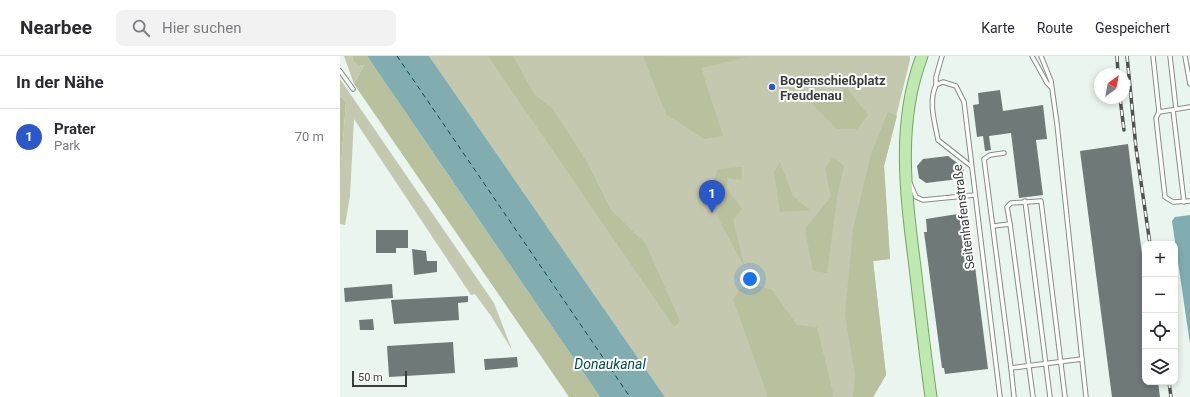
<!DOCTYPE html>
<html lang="de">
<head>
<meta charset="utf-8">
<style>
  :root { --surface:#fff; --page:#f2f2f3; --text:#2b2b33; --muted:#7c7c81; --line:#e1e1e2; --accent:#2a58c7 }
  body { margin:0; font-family:Roboto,sans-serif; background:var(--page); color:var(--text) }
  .controls { position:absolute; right:12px; bottom:12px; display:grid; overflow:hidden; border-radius:8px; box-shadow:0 2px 6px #0003 }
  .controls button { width:36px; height:36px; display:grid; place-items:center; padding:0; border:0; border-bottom:1px solid var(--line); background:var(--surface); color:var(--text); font:20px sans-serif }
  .compass { position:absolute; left:754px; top:12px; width:36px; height:36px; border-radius:50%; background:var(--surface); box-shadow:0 2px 6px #0003; rotate:32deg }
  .scale { position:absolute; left:12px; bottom:10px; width:55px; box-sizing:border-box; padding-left:4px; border:2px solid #393d3b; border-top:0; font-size:11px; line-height:14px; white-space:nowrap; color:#393d3b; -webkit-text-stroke:3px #fff; paint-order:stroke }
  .you { position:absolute; left:410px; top:223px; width:14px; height:14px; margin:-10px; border:3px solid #fff; border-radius:50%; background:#1a73e8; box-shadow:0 0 0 6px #1a73e833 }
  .badge { display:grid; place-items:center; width:26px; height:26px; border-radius:50%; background:var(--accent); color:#fff; font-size:13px; font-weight:700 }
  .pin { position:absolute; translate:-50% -33px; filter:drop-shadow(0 1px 2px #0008) }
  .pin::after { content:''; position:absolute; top:21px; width:14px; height:12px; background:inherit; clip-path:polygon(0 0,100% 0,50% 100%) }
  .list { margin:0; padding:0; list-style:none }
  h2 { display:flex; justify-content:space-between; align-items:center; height:52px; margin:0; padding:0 16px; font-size:17px }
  h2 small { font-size:13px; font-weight:400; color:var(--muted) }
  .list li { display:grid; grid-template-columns:26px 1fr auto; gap:12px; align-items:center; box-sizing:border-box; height:56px; padding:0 16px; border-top:1px solid var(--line) }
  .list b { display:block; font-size:15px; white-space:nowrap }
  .list p { margin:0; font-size:13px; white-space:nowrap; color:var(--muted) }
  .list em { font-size:13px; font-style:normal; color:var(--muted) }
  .icon { flex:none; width:22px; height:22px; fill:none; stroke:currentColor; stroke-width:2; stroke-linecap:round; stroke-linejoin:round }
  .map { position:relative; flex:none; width:850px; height:341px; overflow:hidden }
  header { display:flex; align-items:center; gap:24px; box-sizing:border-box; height:56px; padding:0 20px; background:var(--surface); border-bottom:1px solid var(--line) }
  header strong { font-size:19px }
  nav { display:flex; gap:22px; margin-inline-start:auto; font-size:14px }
  .search { width:280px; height:36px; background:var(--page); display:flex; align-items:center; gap:10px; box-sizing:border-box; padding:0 14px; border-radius:8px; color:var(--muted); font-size:15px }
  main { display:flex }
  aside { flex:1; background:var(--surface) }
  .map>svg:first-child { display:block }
  .green { fill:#c3c8ae }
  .forest { fill:#b9c09e }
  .water { fill:#81adb0 }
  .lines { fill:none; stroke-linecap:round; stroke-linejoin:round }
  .ferry { stroke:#064b4e; stroke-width:1; stroke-dasharray:5 4; stroke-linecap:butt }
  .building { fill:#6f7977 }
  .service-casing { stroke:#848d88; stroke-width:5.5 }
  .primary-casing { stroke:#74a465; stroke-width:13 }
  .service { stroke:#fff; stroke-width:3.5 }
  .primary { stroke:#bfe9b0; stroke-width:11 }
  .rail-casing { stroke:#4f5452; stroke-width:3.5 }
  .rail { stroke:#fff; stroke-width:2; stroke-dasharray:6; stroke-linecap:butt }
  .poi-dot { fill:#2a58c7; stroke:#fff; stroke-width:1.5 }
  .labels { text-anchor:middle; stroke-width:4; stroke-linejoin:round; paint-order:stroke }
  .poi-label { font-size:13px; font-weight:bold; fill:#393d3b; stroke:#fff; text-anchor:start }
  .street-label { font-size:13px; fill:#393d3b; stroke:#fff }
  .water-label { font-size:14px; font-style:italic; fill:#064b4e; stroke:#fff }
</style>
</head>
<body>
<header>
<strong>Nearbee</strong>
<div class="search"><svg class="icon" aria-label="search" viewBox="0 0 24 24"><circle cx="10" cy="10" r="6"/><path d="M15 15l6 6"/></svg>Hier suchen</div>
<nav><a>Karte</a><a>Route</a><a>Gespeichert</a></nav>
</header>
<main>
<aside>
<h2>In der Nähe<small></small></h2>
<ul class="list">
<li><span class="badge">1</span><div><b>Prater</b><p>Park</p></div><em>70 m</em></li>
</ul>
</aside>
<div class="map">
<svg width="850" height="341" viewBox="0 0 850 341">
  <rect width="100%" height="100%" fill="#ebf5ef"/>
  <g class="green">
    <path d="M4 0H12L13 5 24 9 14 28Z"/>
    <path d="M89 0H570V4L544 110 550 203 533 205 546 319 533 341H325Z"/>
    <path d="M0 23 154 247 172 294 151 260 135 238 131 239 14 63 10 140 5 169 0 168V121L6 46 0 40Z"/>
  </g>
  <g class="forest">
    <path d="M12 0H27L260 341H229L14 28 24 9H19L13 5Z"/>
    <path d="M148 0H173L194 38 212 52 248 108 271 154 305 187 340 265 334 271Z"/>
    <path d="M303 0 407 1 361 12 383 80 364 83 326 58Z"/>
    <path d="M507 32 528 59 517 73H497L472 48Z"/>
    <path d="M0 40 6 46 0 121Z"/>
    <path d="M548 56 557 60 544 110 550 203 533 205 546 319 533 341H513L515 319 505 259 513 174 531 98Z"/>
    <path d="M493 101 504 110 498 135 487 217 473 215 465 173 491 141 485 112Z"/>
    <path d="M440 106 453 140 470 154 440 156 434 116Z"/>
    <path d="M402 111 401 124 388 122 386 132 402 153 393 164 405 212 378 162 369 136 378 113Z"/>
    <path d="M406 226 432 234 457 269 477 271 493 337 492 341H428L393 243Z"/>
  </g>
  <g class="water">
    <path d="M27 0H89L325 341H260Z"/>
    <path d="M850 159V288L832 165 835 161Z"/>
  </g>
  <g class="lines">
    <path class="ferry" d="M57 0 290 341"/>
  </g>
  <g class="building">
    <path d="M660 34 663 55 703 49 707 83 696 84 703 139 679 142 671 77 649 80 651 94 645 95 643 80 637 81 633 49 639 48 638 37Z"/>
    <path d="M788 88 805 222V326H818L820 341H772L740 95Z"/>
    <path d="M608 100 624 112V116L619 123 586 127 579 122 577 110 583 103Z"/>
    <path d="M624 157 625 172 630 171 648 313 605 318 604 312H602L584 176H587L586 163Z"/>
    <path d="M36 174H68V192H56V197H36Z"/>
    <path d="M72 193 86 195 87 205H97V216L74 219Z"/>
    <path d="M52 228 53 242 5 246 4 232Z"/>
    <path d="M128 240V246L118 247 119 264 54 268 51 244Z"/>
    <path d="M33 263 34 274H20L19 264Z"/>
    <path d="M113 286 115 317 49 321 47 290Z"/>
    <path d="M177 301 178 311 145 314 144 303Z"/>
  </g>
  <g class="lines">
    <defs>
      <g id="service">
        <path d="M602 0 596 21V29L603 26 616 30 624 46 660 341"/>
        <path d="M692 0 707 27 711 31"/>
        <path d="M701 0 711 25 717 68 746 341"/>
        <path d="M813 0 819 56"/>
        <path d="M830 0 836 53"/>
        <path d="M845 0 850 28"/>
        <path d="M0 15 13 33"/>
        <path d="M596 29C588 46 595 67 598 84L631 110"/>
        <path d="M850 51 819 56 816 62 825 141 833 146 850 145"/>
        <path d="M833 54 844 146"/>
        <path d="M664 97 650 99 644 103 671 312 742 303"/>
        <path d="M570 127 576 141 583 144 635 139"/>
        <path d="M685 145 710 341"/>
        <path d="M670 168 693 341"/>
        <path d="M653 170 670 168 667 151 671 147 701 145 725 341"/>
        <path d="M671 312 674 341"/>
      </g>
      <path id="primary" d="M582 0C556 68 566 140 575 211 580 254 585 298 591 341"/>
    </defs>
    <use href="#service" class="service-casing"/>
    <use href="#primary" class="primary-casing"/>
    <use href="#service" class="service"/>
    <use href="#primary" class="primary"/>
    <defs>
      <g id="rail">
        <path d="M777 0 778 18"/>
        <path d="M787 0 796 92 810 188"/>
        <path d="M780 42 784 74"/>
        <path d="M829 326 831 341"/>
      </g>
    </defs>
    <use href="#rail" class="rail-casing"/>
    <use href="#rail" class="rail"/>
  </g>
  <circle class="poi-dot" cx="432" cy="31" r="4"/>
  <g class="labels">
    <g class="poi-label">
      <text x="440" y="29">Bogenschießplatz<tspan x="440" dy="15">Freudenau</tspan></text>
    </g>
    <g class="street-label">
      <text transform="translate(623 161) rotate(-97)" y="5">Seitenhafenstraße</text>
    </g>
    <g class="water-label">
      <text x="270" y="313">Donaukanal</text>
    </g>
  </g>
</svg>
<div class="controls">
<button>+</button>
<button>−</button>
<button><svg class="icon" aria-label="locate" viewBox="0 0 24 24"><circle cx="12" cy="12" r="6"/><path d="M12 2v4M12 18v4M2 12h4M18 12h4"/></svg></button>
<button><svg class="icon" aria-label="layers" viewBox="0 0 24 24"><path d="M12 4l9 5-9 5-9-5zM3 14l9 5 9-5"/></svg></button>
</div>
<svg class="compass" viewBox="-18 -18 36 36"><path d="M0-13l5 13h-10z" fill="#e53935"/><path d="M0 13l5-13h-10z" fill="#7c7c81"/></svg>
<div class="scale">50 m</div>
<div class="you"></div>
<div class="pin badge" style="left:372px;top:157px">1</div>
</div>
</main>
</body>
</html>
